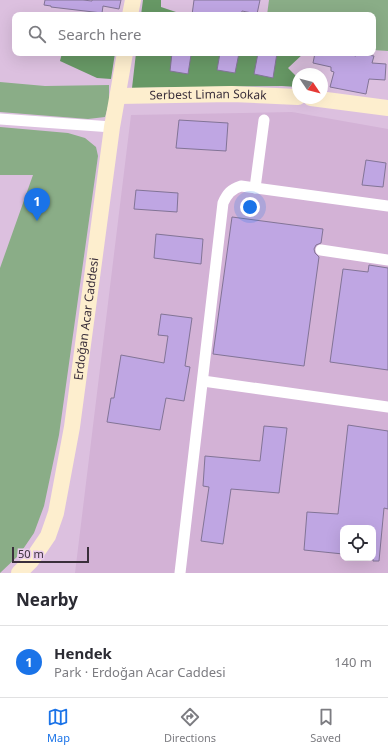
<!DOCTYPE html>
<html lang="en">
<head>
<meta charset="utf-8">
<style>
  :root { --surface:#fff; --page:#f7f7f7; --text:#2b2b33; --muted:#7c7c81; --line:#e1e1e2; --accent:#1a73e8 }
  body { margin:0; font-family:"Noto Sans",sans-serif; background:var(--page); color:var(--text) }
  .controls { position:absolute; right:12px; bottom:12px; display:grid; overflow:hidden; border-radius:8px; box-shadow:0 4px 16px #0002 }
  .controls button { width:36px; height:36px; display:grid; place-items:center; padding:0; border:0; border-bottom:1px solid var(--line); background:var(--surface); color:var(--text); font:20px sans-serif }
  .compass { position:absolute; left:292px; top:68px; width:36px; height:36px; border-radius:50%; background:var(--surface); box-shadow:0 4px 16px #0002; rotate:125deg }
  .scale { position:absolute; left:12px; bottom:10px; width:77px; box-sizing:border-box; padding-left:4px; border:2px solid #3a2f3b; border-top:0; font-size:11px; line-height:14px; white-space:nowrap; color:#3a2f3b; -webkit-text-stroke:3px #e9ccec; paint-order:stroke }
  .you { position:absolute; left:250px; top:207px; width:14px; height:14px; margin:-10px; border:3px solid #fff; border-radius:50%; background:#1a73e8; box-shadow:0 0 0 6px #1a73e833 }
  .badge { display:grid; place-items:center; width:26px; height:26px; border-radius:50%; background:var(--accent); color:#fff; font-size:13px; font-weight:700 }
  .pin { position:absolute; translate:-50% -33px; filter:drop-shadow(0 1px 2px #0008) }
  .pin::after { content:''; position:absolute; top:21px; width:14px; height:12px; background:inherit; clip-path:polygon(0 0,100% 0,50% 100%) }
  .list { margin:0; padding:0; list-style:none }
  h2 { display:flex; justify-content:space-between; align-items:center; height:52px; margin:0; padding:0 16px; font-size:17px }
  h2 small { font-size:13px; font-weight:400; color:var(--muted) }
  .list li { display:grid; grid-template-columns:26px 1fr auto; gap:12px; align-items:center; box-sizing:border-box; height:72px; padding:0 16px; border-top:1px solid var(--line) }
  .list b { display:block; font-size:15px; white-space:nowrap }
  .list p { margin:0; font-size:13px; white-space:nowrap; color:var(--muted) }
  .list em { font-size:13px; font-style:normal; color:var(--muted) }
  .icon { flex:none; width:22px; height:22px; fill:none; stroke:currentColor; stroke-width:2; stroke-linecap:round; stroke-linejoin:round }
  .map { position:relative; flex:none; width:388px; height:573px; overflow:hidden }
  .search { position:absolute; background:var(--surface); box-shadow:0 4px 16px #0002; left:12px; right:12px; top:12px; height:44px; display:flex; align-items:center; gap:10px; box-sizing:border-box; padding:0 14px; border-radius:8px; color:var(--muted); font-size:15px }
  .sheet { height:124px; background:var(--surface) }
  nav { display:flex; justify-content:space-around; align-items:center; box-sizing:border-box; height:56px; border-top:1px solid var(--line); background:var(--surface); font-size:11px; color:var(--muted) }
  nav a { display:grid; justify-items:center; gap:2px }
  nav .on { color:var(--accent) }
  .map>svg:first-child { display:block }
  .built { fill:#d3b2d6; fill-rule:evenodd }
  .green { fill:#8aad87 }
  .forest { fill:#679865 }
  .building { fill:#bfa6e3; stroke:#827496 }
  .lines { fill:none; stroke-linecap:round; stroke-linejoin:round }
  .minor { stroke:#fff; stroke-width:11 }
  .secondary { stroke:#fdeece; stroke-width:16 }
  .labels { text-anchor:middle; stroke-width:3.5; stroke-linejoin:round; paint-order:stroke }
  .street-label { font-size:12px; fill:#3a2f3b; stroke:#e9ccec }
</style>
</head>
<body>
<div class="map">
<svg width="388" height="573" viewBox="0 0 388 573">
  <rect width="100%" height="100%" fill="#dcc0df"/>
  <path class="built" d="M292 112 388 129V573H75L131 115ZM343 528H373V558H343Z"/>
  <g class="green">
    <path d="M269 0H388V51L373 50V15H267Z"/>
    <path d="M0 82 45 86 109 85V103L105 117 88 119 0 112Z"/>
    <path d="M0 127 68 133 85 138 96 147 98 156 59 435 44 506 34 533 19 555 0 573V268L33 175H0Z"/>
  </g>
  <g class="forest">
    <path d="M143 0H161V7L185 15H141Z"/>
    <path d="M62 53H115L111 79 97 78 60 61Z"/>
    <path d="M136 53H304L288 68 298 78V87L282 86 132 88Z"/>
  </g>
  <g class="building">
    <path d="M45 0H83L92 1V0H121L119 9 103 6 102 13 51 7V6L44 5Z"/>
    <path d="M194 0H260L257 14 242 11 241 15 222 13 221 15H192Z"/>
    <path d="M172 53H188V55H191L188 74 170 71Z"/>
    <path d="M220 53H239L235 73 217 70Z"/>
    <path d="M258 53H277L273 78 254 74Z"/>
    <path d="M315 53H343L356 56V53L374 56 372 63 386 64 385 80 369 79 366 94 330 87 334 72 331 71V67L313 63Z"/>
    <path d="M179 120 228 123 226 151 176 148Z"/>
    <path d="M366 160 386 163 383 187 362 185Z"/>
    <path d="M136 190 178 193 177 212 134 209Z"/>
    <path d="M232 217 323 229 321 243 316 245 314 249 315 253 319 257 304 366 213 354Z"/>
    <path d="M156 234 203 239 201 264 154 258Z"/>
    <path d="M369 265 388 268V370L330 362 343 269 368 272Z"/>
    <path d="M161 314 192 318 185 366 190 367 184 401 166 398 160 430 107 422 111 398H114L121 355 164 363 168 336 158 335Z"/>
    <path d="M348 425 388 431V509L384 508 379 561H373V528H343V554L304 550 307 512 338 514Z"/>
    <path d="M264 426 287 428 279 493 231 489 223 544 201 541 209 487 203 486 205 456 260 461Z"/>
  </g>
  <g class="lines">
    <g class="minor">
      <path d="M0 119 112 127"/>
      <path d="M255 188 264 120"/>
      <path d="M321 250 388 260"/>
      <path d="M203 381 388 407"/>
      <path d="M180 573 223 203C227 194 231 189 241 186L388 206"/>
    </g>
    <g class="secondary">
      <path d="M130 15 133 0"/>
      <path id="s1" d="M118 96 232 94 298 97"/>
      <path d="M311 98 388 108"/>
      <path id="s2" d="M19 573 31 561 48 536 56 513 72 427 112 127 125 53"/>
    </g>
  </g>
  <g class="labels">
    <g class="street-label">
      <text dy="4" stroke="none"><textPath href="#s1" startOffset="90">Serbest Liman Sokak</textPath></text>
      <text dy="4" stroke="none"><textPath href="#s2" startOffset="268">Erdoğan Acar Caddesi</textPath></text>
    </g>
  </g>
</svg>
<div class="controls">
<button><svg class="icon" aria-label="locate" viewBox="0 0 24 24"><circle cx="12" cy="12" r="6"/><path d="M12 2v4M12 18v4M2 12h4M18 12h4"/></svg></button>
</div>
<svg class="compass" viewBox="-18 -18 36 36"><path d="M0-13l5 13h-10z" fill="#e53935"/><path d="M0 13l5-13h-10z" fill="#7c7c81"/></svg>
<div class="scale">50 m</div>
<div class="you"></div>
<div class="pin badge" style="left:37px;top:221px">1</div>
<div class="search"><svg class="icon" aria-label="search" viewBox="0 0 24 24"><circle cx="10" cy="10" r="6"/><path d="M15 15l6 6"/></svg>Search here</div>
</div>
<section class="sheet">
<h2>Nearby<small></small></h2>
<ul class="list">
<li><span class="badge">1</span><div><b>Hendek</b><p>Park · Erdoğan Acar Caddesi</p></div><em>140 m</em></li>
</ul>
</section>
<nav>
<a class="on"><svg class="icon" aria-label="map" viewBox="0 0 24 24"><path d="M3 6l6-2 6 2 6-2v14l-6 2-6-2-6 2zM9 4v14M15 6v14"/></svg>Map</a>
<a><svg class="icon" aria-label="directions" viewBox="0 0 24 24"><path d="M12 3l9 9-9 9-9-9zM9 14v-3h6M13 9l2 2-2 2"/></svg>Directions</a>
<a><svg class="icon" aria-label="saved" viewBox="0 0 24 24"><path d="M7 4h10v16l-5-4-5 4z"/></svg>Saved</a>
</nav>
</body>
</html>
